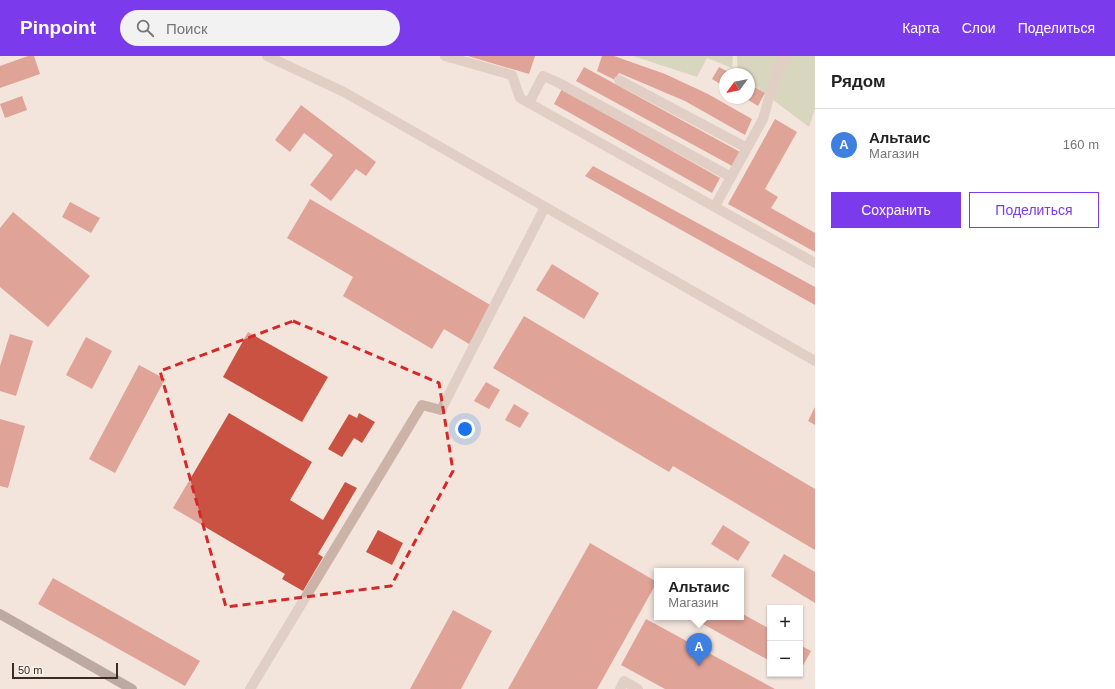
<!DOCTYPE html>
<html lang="ru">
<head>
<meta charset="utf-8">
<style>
  :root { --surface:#fff; --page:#f2f2f2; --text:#222; --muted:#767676; --line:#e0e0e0; --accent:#7c3aed }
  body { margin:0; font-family:Helvetica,sans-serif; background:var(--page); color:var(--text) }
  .controls { position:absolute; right:12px; bottom:12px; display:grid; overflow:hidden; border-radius:0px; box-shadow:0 1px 3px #0004 }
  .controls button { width:36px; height:36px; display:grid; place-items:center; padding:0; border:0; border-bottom:1px solid var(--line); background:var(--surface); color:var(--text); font:20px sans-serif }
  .compass { position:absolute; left:719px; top:12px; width:36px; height:36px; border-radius:50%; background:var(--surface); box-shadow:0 1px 3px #0004; rotate:238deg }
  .scale { position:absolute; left:12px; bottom:10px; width:106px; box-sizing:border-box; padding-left:4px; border:2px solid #382b28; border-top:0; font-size:11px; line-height:14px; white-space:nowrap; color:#382b28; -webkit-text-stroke:3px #faf0e9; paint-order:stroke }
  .you { position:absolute; left:465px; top:373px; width:14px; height:14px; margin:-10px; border:3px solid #fff; border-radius:50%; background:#1a73e8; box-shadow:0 0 0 6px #1a73e833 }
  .badge { display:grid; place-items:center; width:26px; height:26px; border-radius:50%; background:var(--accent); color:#fff; font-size:13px; font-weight:700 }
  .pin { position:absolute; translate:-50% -33px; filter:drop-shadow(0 1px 2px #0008) }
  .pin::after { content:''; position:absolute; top:21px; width:14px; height:12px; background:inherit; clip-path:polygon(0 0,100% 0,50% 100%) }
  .popup { position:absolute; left:654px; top:512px; width:90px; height:52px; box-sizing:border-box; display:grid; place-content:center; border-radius:0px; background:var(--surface); filter:drop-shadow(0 1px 3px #0005); font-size:13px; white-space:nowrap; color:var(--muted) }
  .popup b { font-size:15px; color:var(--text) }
  .popup::after { content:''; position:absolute; left:50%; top:100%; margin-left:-8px; border:8px solid transparent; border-top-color:var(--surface) }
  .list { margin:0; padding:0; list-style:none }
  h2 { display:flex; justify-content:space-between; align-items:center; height:52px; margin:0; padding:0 16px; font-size:17px }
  h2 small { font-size:13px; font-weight:400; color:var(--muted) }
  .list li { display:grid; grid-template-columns:26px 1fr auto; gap:12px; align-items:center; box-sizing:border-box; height:72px; padding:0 16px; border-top:1px solid var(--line) }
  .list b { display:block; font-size:15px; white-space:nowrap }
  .list p { margin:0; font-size:13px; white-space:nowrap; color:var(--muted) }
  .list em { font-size:13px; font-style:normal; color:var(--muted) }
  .actions { display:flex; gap:8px; padding:12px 16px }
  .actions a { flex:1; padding:9px 0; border:1px solid var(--accent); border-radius:0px; text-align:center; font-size:14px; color:var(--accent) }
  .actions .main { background:var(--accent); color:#fff }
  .icon { flex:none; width:22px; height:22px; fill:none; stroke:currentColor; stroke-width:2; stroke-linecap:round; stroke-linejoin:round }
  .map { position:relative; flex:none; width:815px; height:633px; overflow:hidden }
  header { display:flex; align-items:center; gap:24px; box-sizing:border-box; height:56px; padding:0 20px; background:var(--accent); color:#fff }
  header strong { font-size:19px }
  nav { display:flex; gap:22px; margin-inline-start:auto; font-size:14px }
  .search { width:280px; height:36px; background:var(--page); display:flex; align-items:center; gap:10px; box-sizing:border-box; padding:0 14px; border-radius:22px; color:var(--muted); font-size:15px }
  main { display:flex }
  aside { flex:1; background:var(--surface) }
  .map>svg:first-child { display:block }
  .green { fill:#bbc39c }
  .building { fill:#ca5243 }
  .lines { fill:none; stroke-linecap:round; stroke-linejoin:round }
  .minor { stroke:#ccb3a8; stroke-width:10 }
  .major { stroke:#7b6059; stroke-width:10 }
  .marked { fill:none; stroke:#d62828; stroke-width:3; stroke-dasharray:8 5; stroke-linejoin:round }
</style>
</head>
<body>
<header>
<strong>Pinpoint</strong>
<div class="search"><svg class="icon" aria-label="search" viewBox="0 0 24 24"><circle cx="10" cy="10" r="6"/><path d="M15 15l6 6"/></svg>Поиск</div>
<nav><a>Карта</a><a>Слои</a><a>Поделиться</a></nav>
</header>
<main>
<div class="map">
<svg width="815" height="633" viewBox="0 0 815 633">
  <rect width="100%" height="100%" fill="#f3e5dc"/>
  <g class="green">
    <path d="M633 0H733L732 12 707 2 697 21Z"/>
    <path d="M737 0H815V53L809 71 749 26V18H738Z"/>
  </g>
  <g class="building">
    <path d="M28 0H34L40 18 0 32V10Z"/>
    <path d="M468 0H535L529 18Z"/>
    <path d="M602 0H614L665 18 708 38 752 63 745 79 685 45 619 17 615 24 597 15Z"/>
    <path d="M584 11 742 97 734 111 576 25Z"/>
    <path d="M719 11 732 18H725V31L712 23Z"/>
    <path d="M749 28 765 37 758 50 745 42H749Z"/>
    <path d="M562 33 720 122 712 137 554 48Z"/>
    <path d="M22 40 27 54 5 62 0 48Z"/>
    <path d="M301 49 376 106 366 120 356 113 331 145 310 129 333 99 304 77 290 96 275 84Z"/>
    <path d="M775 63 797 76 765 133 778 141 771 152 815 177V196L728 148Z"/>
    <path d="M593 110 815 231V249L585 120Z"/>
    <path d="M310 143 492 250 469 288 444 273 432 293 343 240 353 221 287 182Z"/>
    <path d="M70 146 100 162 91 177 62 161Z"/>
    <path d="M13 156 90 220 48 271 0 231V172Z"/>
    <path d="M552 208 599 237 584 263 536 234Z"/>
    <path d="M524 260 815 433V494L673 410 669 416 493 312Z"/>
    <path d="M248 276 328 321 302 366 223 321Z"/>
    <path d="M10 278 33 285 16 340 0 335V310Z"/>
    <path d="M86 281 112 295 92 333 66 319Z"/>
    <path d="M139 309 165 323 115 417 89 403Z"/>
    <path d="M486 326 500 334 489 353 474 345Z"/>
    <path d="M514 348 529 357 520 372 505 364Z"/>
    <path d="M815 351V369L808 365Z"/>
    <path d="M229 357 312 406 290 444 323 464 345 426 357 432 318 498 323 501 303 535 282 523 285 518 173 452Z"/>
    <path d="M359 357 375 366 362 387 354 382 342 401 328 393 349 358 357 362Z"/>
    <path d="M0 363 25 370 8 432 0 430Z"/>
    <path d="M723 469 750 486 738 505 711 488Z"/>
    <path d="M378 474 403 487 392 509 366 496Z"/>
    <path d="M590 487 657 526 597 633H508Z"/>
    <path d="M784 498 815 516V547L771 520Z"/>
    <path d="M53 522 200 605 185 630 38 548Z"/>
    <path d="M453 554 492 575 461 633H410Z"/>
    <path d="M741 557 770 573V605L703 568 707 561H741Z"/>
    <path d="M646 563 775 633H665L621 609Z"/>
    <path d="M800 589 811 595 800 615Z"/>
  </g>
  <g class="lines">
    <g class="minor">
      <path d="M267 0 344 36 815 305"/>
      <path d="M445 0 512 19 520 42 815 207"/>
      <path d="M619 24 747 92"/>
      <path d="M529 47 543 20 557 26 731 121"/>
      <path d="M715 150 763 63 771 35 781 7 787 0"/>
      <path d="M250 633 422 349 441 354 545 151"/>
      <path d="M620 633 624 625 638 633"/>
    </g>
    <path class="major" d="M0 558 132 633"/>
  </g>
  <path d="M0 0H815V633H0ZM293 265 439 327 453 415 391 530 226 551 160 315Z" fill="#f3e5dc" fill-opacity=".55" fill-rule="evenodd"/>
  <path class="marked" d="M293 265 439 327 453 415 391 530 226 551 160 315Z"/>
</svg>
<div class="controls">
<button>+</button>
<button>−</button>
</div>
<svg class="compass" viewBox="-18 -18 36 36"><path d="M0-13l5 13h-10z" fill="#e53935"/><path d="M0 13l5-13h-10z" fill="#767676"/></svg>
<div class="scale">50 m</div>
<div class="you"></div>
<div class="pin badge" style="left:699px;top:610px;background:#3f7fe0">A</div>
<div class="popup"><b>Альтаис</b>Магазин</div>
</div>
<aside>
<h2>Рядом<small></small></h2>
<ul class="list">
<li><span class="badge" style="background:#3f7fe0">A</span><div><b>Альтаис</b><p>Магазин</p></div><em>160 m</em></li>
</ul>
<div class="actions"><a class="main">Сохранить</a><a>Поделиться</a></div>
</aside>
</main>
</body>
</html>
